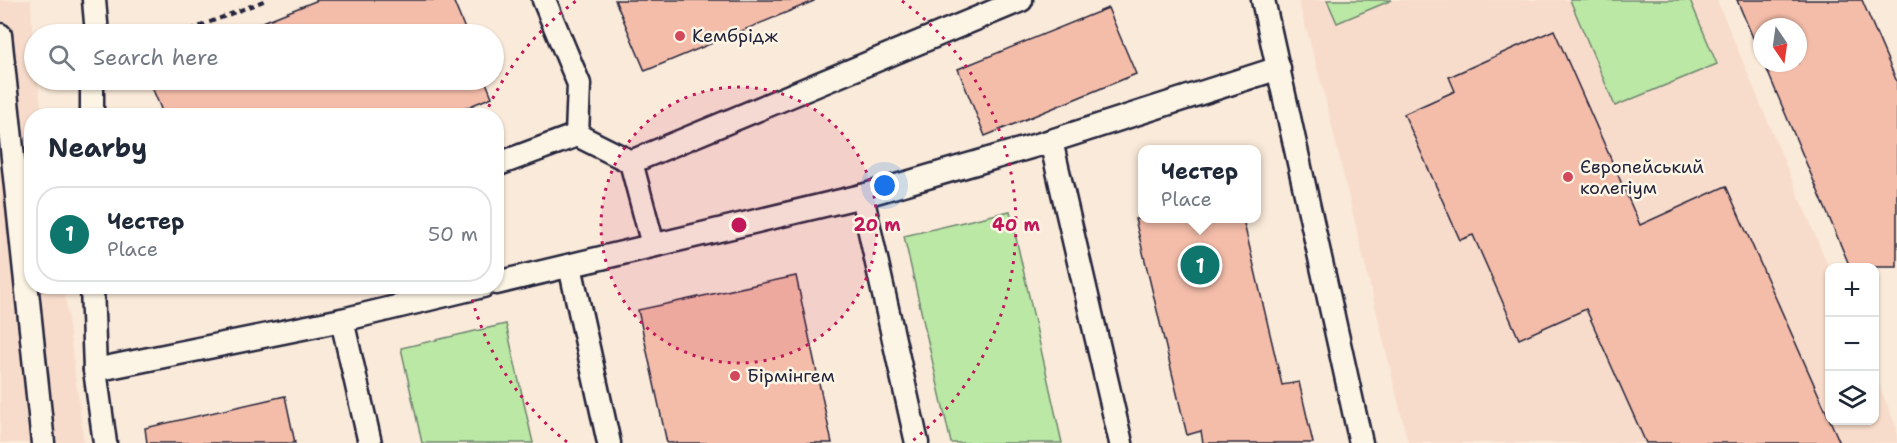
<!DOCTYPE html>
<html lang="en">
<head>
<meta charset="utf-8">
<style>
  :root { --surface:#fff; --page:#f6f6f7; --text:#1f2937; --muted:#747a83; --line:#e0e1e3; --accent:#0f766e }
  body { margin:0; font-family:"Shantell Sans",sans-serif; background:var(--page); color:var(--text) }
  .controls { position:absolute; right:18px; bottom:18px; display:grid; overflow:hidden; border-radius:12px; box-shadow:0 2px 4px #0004 }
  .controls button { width:54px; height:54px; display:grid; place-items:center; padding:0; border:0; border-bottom:2px solid var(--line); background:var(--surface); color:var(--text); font:30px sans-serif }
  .compass { position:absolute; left:1753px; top:18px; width:54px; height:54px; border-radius:50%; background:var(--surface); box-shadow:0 2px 4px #0004; rotate:167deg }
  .you { position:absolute; left:885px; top:186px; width:21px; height:21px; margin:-15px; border:4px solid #fff; border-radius:50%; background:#1a73e8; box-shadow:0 0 0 9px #1a73e833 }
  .badge { display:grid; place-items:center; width:39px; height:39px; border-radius:50%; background:var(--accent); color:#fff; font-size:20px; font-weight:700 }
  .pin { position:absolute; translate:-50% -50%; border:3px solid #fff; box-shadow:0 2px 6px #0006 }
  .popup { position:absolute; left:1138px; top:145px; width:123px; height:78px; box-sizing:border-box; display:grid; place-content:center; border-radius:12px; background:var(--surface); filter:drop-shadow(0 2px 4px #0005); font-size:20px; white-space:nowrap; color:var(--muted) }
  .popup b { font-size:22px; color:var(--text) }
  .popup::after { content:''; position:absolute; left:50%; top:100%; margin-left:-12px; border:12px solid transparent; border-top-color:var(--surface) }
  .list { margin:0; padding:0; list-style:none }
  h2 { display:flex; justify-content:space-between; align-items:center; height:78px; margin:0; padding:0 24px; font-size:26px }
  h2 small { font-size:20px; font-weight:400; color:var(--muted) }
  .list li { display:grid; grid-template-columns:39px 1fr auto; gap:18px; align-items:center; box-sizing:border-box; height:96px; margin:0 12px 12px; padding:0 12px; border:2px solid var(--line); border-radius:24px }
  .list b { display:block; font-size:22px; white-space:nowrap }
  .list p { margin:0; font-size:20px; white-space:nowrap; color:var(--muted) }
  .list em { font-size:20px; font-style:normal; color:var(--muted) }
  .icon { flex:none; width:33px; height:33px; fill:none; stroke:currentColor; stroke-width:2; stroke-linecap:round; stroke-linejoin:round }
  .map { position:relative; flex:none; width:1897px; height:443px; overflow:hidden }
  .search { position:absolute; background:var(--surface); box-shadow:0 2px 4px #0004; left:24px; top:24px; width:480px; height:66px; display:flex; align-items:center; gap:15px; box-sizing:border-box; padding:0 21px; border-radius:33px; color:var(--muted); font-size:22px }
  .panel { position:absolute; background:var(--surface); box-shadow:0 2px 4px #0004; left:24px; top:108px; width:480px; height:186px; border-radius:24px }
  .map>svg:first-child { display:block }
  .built { fill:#f8dccb }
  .green { fill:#bbe8a5; stroke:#6e8570; stroke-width:1.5 }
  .building { fill:#f4bda9; stroke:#22223b; stroke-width:1.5 }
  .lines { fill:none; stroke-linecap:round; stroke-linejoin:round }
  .service-casing { stroke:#22223b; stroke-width:27 }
  .path { stroke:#22223b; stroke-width:4; stroke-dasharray:6 4.5; stroke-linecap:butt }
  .service { stroke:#fcf5e5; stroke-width:22 }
  .ring { fill:none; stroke:#c2185b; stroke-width:3; stroke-dasharray:3 6 }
  .poi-dot { fill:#d1495b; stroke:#fcf5e5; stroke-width:2 }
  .labels { text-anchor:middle; stroke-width:5; stroke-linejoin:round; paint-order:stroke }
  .poi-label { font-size:18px; fill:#22223b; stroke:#fcf5e5; text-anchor:start }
  .centre { fill:#c2185b; stroke:#fcf5e5; stroke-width:3 }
  .ring-label { font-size:18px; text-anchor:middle; font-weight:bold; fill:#c2185b; stroke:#fcf5e5; stroke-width:5; stroke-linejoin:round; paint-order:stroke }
</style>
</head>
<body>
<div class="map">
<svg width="1897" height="443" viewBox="0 0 1897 443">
  <rect width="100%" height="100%" fill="#faead9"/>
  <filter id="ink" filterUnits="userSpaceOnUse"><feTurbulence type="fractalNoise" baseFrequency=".0167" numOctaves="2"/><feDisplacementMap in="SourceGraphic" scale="12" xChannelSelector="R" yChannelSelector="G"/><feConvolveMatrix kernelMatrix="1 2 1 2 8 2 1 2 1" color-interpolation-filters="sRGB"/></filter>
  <g filter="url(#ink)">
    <g class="built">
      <path d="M0 0H31L34 80H38L42 115 32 116V286L64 287 84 443H0Z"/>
      <path d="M1298 0H1717L1829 268 1830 420H1874L1875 375 1897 429V443H1408L1322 86Z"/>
    </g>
    <g class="green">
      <path d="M1327 0H1392L1337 23Z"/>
      <path d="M1570 0H1690L1717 64 1615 106Z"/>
      <path d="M1010 211 1062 443H951L904 236Z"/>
      <path d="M506 324 533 443H422L401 348Z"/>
    </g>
    <g class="building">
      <path d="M318 0H453L467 34H233Z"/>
      <path d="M615 0H814V1L645 71Z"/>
      <path d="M1737 0H1862L1897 82V267H1850L1764 63H1798V27H1762V59Z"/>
      <path d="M1108 8 1136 74 985 136 958 69Z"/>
      <path d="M1554 30 1640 225 1726 186 1840 443H1646L1586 309 1519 339 1473 235 1460 240 1404 114 1455 91 1449 77Z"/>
      <path d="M149 80H485L492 97 446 116H164Z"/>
      <path d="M1135 219H1243L1282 385 1299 382 1313 443H1203L1201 431 1187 435Z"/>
      <path d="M796 276 832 443H667L638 310Z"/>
      <path d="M285 396 295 443H147L145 428Z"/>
    </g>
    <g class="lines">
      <defs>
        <g id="service">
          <path d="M94 0 97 34"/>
          <path d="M544 0 579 84 577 135"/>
          <path d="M1263 0 1361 443"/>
          <path d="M0 35 43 443"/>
          <path d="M92 116V80"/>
          <path d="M1051 141 1121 443"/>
          <path d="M631 162 653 245"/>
          <path d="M496 165 577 135 631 162 1021 0"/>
          <path d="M862 196 917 443"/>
          <path d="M570 266 609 443"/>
          <path d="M496 283 862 196 1051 141 1279 68"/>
          <path d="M92 286 95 370 105 443"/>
          <path d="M342 320 370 443"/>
          <path d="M95 370 342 320 483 286"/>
        </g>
      </defs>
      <use href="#service" class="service-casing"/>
      <path class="path" d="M180 34 266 0"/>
      <use href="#service" class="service"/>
    </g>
  </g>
  <circle cx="739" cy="225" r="138" fill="#c2185b" fill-opacity=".12"/>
  <g class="ring">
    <circle cx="739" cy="225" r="138"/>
    <path d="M567 442A277 277 0 0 1 469 287M485 115A277 277 0 0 1 576 1M902 1A277 277 0 0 1 911 442"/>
  </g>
  <g class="poi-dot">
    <circle cx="680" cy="36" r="6"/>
    <circle cx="1568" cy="177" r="6"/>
    <circle cx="735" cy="376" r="6"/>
  </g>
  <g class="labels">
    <g class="poi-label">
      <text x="692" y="42">Кембрідж</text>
      <text x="1580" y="173">Європейський<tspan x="1580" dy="21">колегіум</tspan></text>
      <text x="747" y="382">Бірмінгем</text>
    </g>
  </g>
  <circle cx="739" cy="225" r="9" class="centre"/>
  <g class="ring-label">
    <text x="877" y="231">20 m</text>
    <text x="1016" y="231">40 m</text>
  </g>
</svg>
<div class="controls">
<button>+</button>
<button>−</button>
<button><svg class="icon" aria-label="layers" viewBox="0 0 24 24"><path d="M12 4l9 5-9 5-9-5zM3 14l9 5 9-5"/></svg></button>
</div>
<svg class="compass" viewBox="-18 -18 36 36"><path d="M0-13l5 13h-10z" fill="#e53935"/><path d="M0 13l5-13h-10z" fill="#747a83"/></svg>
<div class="you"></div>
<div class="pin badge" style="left:1200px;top:265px">1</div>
<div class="popup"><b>Честер</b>Place</div>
<div class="search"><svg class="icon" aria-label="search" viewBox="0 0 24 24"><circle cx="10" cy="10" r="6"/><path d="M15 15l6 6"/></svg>Search here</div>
<section class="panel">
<h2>Nearby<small></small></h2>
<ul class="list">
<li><span class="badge">1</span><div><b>Честер</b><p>Place</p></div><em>50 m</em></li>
</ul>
</section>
</div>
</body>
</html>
